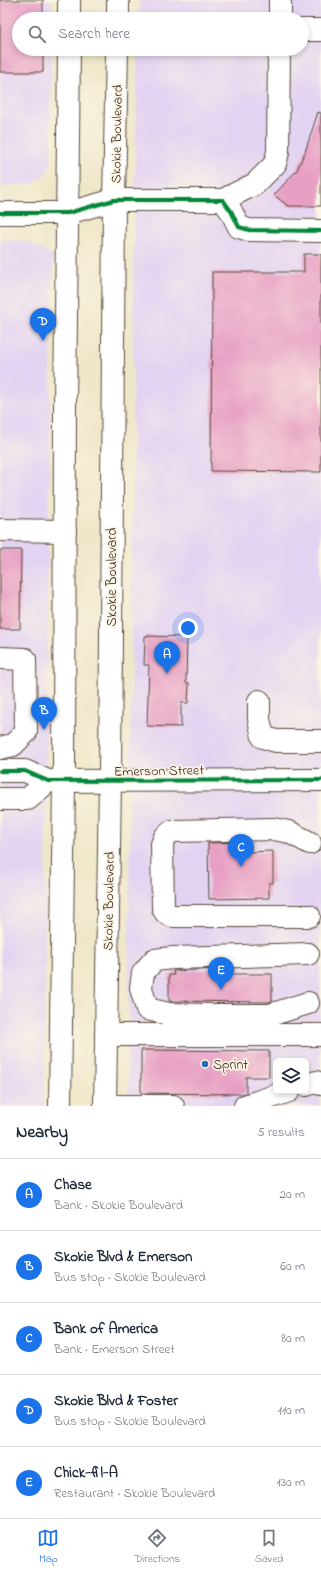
<!DOCTYPE html>
<html lang="en">
<head>
<meta charset="utf-8">
<style>
  :root { --surface:#fff; --page:#f6f6f7; --text:#1f2937; --muted:#747a83; --line:#e0e1e3; --accent:#1a73e8 }
  body { margin:0; font-family:"Indie Flower",sans-serif; background:var(--page); color:var(--text) }
  .controls { position:absolute; right:12px; bottom:12px; display:grid; overflow:hidden; border-radius:6px; box-shadow:0 2px 6px #0003 }
  .controls button { width:36px; height:36px; display:grid; place-items:center; padding:0; border:0; border-bottom:1px solid var(--line); background:var(--surface); color:var(--text); font:20px sans-serif }
  .you { position:absolute; left:188px; top:628px; width:14px; height:14px; margin:-10px; border:3px solid #fff; border-radius:50%; background:#1a73e8; box-shadow:0 0 0 6px #1a73e833 }
  .badge { display:grid; place-items:center; width:26px; height:26px; border-radius:50%; background:var(--accent); color:#fff; font-size:13px; font-weight:700 }
  .pin { position:absolute; translate:-50% -33px; filter:drop-shadow(0 1px 2px #0008) }
  .pin::after { content:''; position:absolute; top:21px; width:14px; height:12px; background:inherit; clip-path:polygon(0 0,100% 0,50% 100%) }
  .list { margin:0; padding:0; list-style:none }
  h2 { display:flex; justify-content:space-between; align-items:center; height:52px; margin:0; padding:0 16px; font-size:17px }
  h2 small { font-size:13px; font-weight:400; color:var(--muted) }
  .list li { display:grid; grid-template-columns:26px 1fr auto; gap:12px; align-items:center; box-sizing:border-box; height:72px; padding:0 16px; border-top:1px solid var(--line) }
  .list b { display:block; font-size:15px; white-space:nowrap }
  .list p { margin:0; font-size:13px; white-space:nowrap; color:var(--muted) }
  .list em { font-size:13px; font-style:normal; color:var(--muted) }
  .icon { flex:none; width:22px; height:22px; fill:none; stroke:currentColor; stroke-width:2; stroke-linecap:round; stroke-linejoin:round }
  .map { position:relative; flex:none; width:321px; height:1106px; overflow:hidden }
  .search { position:absolute; background:var(--surface); box-shadow:0 2px 6px #0003; left:12px; right:12px; top:12px; height:44px; display:flex; align-items:center; gap:10px; box-sizing:border-box; padding:0 14px; border-radius:22px; color:var(--muted); font-size:15px }
  .sheet { height:412px; background:var(--surface) }
  nav { display:flex; justify-content:space-around; align-items:center; box-sizing:border-box; height:56px; border-top:1px solid var(--line); background:var(--surface); font-size:11px; color:var(--muted) }
  nav a { display:grid; justify-items:center; gap:2px }
  nav .on { color:var(--accent) }
  .map>svg:first-child { display:block }
  .built { fill:#e3d3f2; fill-rule:evenodd }
  .building { fill:#e79fc4 }
  .lines { fill:none; stroke-linecap:round; stroke-linejoin:round }
  .minor-casing { stroke:#564638; stroke-width:24 }
  .major-casing { stroke:#564638; stroke-width:24 }
  .minor { stroke:#fff; stroke-width:22 }
  .major { stroke:#fff; stroke-width:22 }
  .cycleway-casing { stroke:#fcf5e5; stroke-width:6 }
  .cycleway { stroke:#00873e; stroke-width:4 }
  .poi-dot { fill:#1f6fb2; stroke:#fcf5e5; stroke-width:1.5 }
  .labels { text-anchor:middle; stroke-width:3.5; stroke-linejoin:round; paint-order:stroke }
  .street-label { font-size:14px; fill:#3b2a1e; stroke:#fcf5e5 }
  .poi-label { font-size:14px; fill:#3b2a1e; stroke:#fcf5e5; text-anchor:start }
</style>
</head>
<body>
<div class="map">
<svg width="321" height="1106" viewBox="0 0 321 1106">
  <rect width="100%" height="100%" fill="#fcf5e5"/>
  <filter id="ink" filterUnits="userSpaceOnUse"><feTurbulence type="fractalNoise" baseFrequency=".025" numOctaves="2"/><feDisplacementMap in="SourceGraphic" scale="8" xChannelSelector="R" yChannelSelector="G"/><feConvolveMatrix kernelMatrix="1 2 1 2 8 2 1 2 1" color-interpolation-filters="sRGB"/></filter>
  <filter id="wash" filterUnits="userSpaceOnUse"><feTurbulence type="fractalNoise" baseFrequency=".012" numOctaves="4" result="noise"/><feDisplacementMap in="SourceGraphic" scale="16" xChannelSelector="R" yChannelSelector="G"/><feGaussianBlur stdDeviation="0.9" result="paint"/><feColorMatrix in="noise" values="0 0 0 0 0 0 0 0 0 0 0 0 0 0 0 0 0 1.4 0 .05"/><feComposite in="paint" operator="in"/></filter>
  <g filter="url(#wash)">
    <rect width="100%" height="100%" fill="#efe7c9"/>
    <g class="built">
      <path d="M0 0H51V19H19V49H51V165L44 176 32 184 0 186Z"/>
      <path d="M140 0H321L320 1106H128L134 215 138 49H302V19H139ZM276 1061H306V1091H276Z"/>
      <path d="M0 240 25 241 53 255 48 543 44 1106H0Z"/>
    </g>
    <g id="blocks">
      <g class="building">
        <path d="M0 0H43V19H19V49H43V72H0Z"/>
        <path d="M318 112 321 113V206H288L274 195 297 170 305 152Z"/>
        <path d="M304 254H321V472L211 471 212 272H304Z"/>
        <path d="M0 550H21L20 629H0Z"/>
        <path d="M145 636 187 637 186 683H189L188 703H181V727L147 726 149 665H144Z"/>
        <path d="M247 842V852L273 851V883H269V898L209 899 208 843Z"/>
        <path d="M221 969 220 974H272V1001L268 1002 169 1001V975H174L173 971Z"/>
        <path d="M141 1050 269 1051V1077H246V1093L242 1094 141 1093Z"/>
      </g>
    </g>
  </g>
  <g filter="url(#ink)">
    <use href="#blocks" fill-opacity="0" stroke="#564638" stroke-width="1"/>
    <g class="lines">
      <defs>
        <g id="minor">
          <path d="M280 19V0"/>
          <path d="M302 30H321"/>
          <path d="M223 200 231 211 239 227 249 230 321 231"/>
          <path d="M0 213H68L114 200H223L255 184 275 164 278 152 279 49"/>
          <path d="M0 530 65 531"/>
          <path d="M0 658 25 659 26 732 13 745 0 748"/>
          <path d="M259 701V719L263 737 276 741H321"/>
          <path d="M0 771H25L48 781 321 780"/>
          <path d="M0 799H28L48 781"/>
          <path d="M309 916H172L166 913 163 908 162 844 165 837 172 831 274 829 289 832 310 843"/>
          <path d="M308 1003 270 1015H204L169 1014 147 1009 141 988 143 973 154 960 173 958 308 954"/>
          <path d="M106 1035H321"/>
          <path d="M306 1085 316 1082 321 1084"/>
          <path d="M105 1106H173"/>
          <path d="M245 1106 289 1091"/>
        </g>
        <g id="major">
          <path d="M69 0V19"/>
          <path d="M118 19V0"/>
          <path d="M60 1106 64 781 65 408 69 49"/>
          <path d="M105 1106 110 781 114 200 117 49"/>
        </g>
      </defs>
      <use href="#minor" class="minor-casing"/>
      <use href="#major" class="major-casing"/>
      <use href="#minor" class="minor"/>
      <use href="#major" class="major"/>
      <defs>
        <g id="cycleway">
          <path d="M0 213H68L114 200H223L231 211 239 227 249 230 321 231"/>
          <path d="M0 771H25L48 781 321 780"/>
        </g>
      </defs>
      <use href="#cycleway" class="cycleway-casing"/>
      <use href="#cycleway" class="cycleway"/>
    </g>
  </g>
  <circle class="poi-dot" cx="205" cy="1064" r="4"/>
  <g class="labels">
    <g class="street-label">
      <text transform="translate(116 134) rotate(-89)" y="5">Skokie Boulevard</text>
      <text transform="translate(111 577) rotate(-90)" y="5">Skokie Boulevard</text>
      <text transform="translate(159 770) rotate(-1)" y="5">Emerson Street</text>
      <text transform="translate(108 901) rotate(-89)" y="5">Skokie Boulevard</text>
    </g>
    <g class="poi-label">
      <text x="213" y="1069">Sprint</text>
    </g>
  </g>
</svg>
<div class="controls">
<button><svg class="icon" aria-label="layers" viewBox="0 0 24 24"><path d="M12 4l9 5-9 5-9-5zM3 14l9 5 9-5"/></svg></button>
</div>
<div class="you"></div>
<div class="pin badge" style="left:167px;top:674px">A</div>
<div class="pin badge" style="left:44px;top:730px">B</div>
<div class="pin badge" style="left:241px;top:867px">C</div>
<div class="pin badge" style="left:43px;top:341px">D</div>
<div class="pin badge" style="left:221px;top:990px">E</div>
<div class="search"><svg class="icon" aria-label="search" viewBox="0 0 24 24"><circle cx="10" cy="10" r="6"/><path d="M15 15l6 6"/></svg>Search here</div>
</div>
<section class="sheet">
<h2>Nearby<small>5 results</small></h2>
<ul class="list">
<li><span class="badge">A</span><div><b>Chase</b><p>Bank · Skokie Boulevard</p></div><em>20 m</em></li>
<li><span class="badge">B</span><div><b>Skokie Blvd &amp; Emerson</b><p>Bus stop · Skokie Boulevard</p></div><em>60 m</em></li>
<li><span class="badge">C</span><div><b>Bank of America</b><p>Bank · Emerson Street</p></div><em>80 m</em></li>
<li><span class="badge">D</span><div><b>Skokie Blvd &amp; Foster</b><p>Bus stop · Skokie Boulevard</p></div><em>110 m</em></li>
<li><span class="badge">E</span><div><b>Chick-fil-A</b><p>Restaurant · Skokie Boulevard</p></div><em>130 m</em></li>
</ul>
</section>
<nav>
<a class="on"><svg class="icon" aria-label="map" viewBox="0 0 24 24"><path d="M3 6l6-2 6 2 6-2v14l-6 2-6-2-6 2zM9 4v14M15 6v14"/></svg>Map</a>
<a><svg class="icon" aria-label="directions" viewBox="0 0 24 24"><path d="M12 3l9 9-9 9-9-9zM9 14v-3h6M13 9l2 2-2 2"/></svg>Directions</a>
<a><svg class="icon" aria-label="saved" viewBox="0 0 24 24"><path d="M7 4h10v16l-5-4-5 4z"/></svg>Saved</a>
</nav>
</body>
</html>
